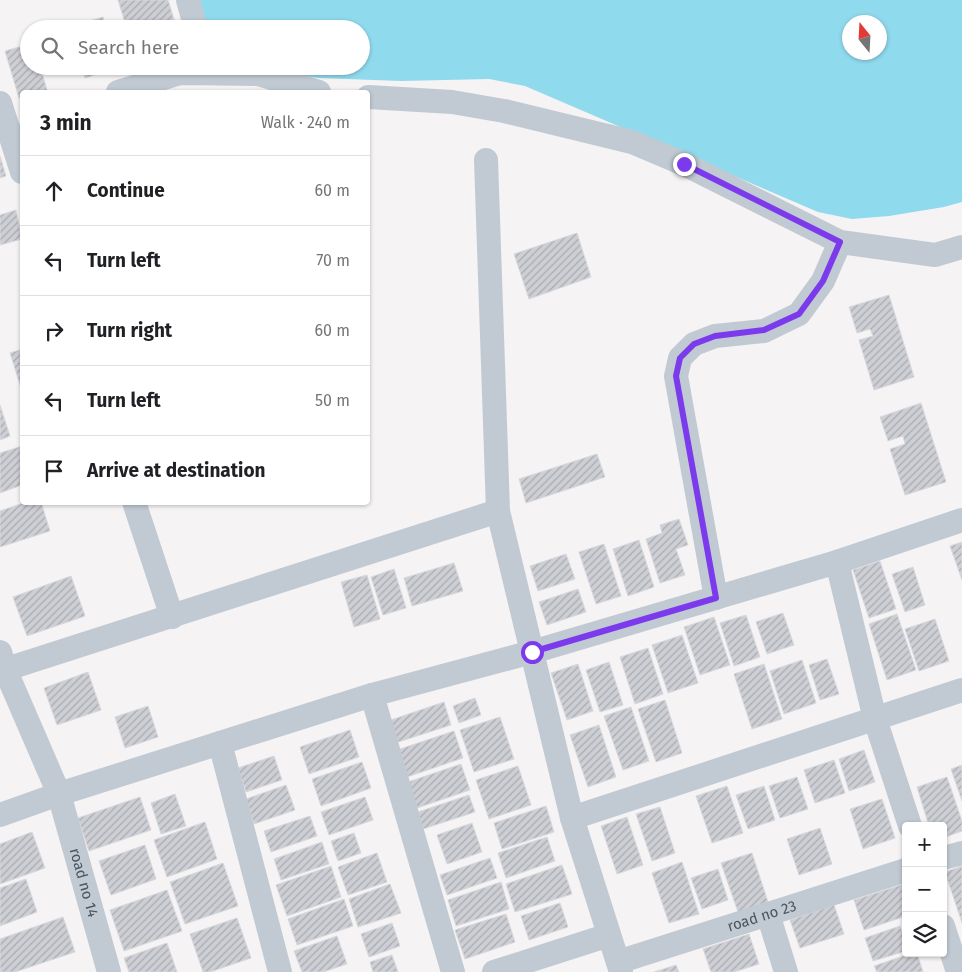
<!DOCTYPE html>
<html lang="en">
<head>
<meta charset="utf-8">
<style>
  :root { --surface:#fff; --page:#f2f2f2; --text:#202124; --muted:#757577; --line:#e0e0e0 }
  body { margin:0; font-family:"Fira Sans",sans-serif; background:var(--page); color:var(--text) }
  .controls { position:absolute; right:15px; bottom:15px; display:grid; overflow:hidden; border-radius:5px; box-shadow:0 1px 4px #0004 }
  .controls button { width:45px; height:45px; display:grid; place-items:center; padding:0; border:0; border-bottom:1px solid var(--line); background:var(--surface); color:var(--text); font:25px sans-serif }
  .compass { position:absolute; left:842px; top:15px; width:45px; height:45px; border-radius:50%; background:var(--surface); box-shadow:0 1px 4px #0004; rotate:342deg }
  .stop { position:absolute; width:15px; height:15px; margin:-11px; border:4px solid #7c3aed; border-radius:50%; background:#fff }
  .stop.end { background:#7c3aed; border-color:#fff; box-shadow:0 1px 5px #0008 }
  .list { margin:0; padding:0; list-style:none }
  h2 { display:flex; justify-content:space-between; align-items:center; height:65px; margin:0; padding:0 20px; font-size:21px }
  h2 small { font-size:16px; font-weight:400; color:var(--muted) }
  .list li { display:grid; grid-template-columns:32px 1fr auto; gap:15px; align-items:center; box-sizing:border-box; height:70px; padding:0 20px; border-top:1px solid var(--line) }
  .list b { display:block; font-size:19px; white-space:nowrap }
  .list em { font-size:16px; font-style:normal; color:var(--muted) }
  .icon { flex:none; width:28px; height:28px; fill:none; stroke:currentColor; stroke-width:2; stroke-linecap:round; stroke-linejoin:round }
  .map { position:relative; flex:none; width:962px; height:972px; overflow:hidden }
  .search { position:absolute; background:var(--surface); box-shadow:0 1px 4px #0004; left:20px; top:20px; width:350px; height:55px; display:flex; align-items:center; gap:12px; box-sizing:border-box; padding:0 18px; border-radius:28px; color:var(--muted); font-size:19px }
  .panel { position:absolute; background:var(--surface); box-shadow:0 1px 4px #0004; left:20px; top:90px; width:350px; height:415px; border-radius:5px }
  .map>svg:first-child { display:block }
  .water { fill:#90daee; fill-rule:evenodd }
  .building { fill:url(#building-hatch); stroke:#d7d9de }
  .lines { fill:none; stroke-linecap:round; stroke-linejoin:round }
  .minor { stroke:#c1cad2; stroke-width:24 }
  .route { stroke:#7c3aed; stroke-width:6 }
  .labels { text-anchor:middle; stroke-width:4; stroke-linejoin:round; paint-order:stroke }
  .street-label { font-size:15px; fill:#4a5661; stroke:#fff }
</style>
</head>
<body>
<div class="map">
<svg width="962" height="972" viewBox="0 0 962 972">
  <defs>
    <pattern id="building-hatch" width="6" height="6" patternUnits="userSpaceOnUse" patternTransform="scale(1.25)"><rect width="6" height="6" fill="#cdcfd5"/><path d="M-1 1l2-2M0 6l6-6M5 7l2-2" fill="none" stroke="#a8abb0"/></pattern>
  </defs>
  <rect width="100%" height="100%" fill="#f5f3f3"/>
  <path class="water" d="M187 0H962V202L944 207 889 216 852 219 818 212 525 86 489 79 401 81 319 78 232 66H361V29H192ZM850 22H880V52H850Z"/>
  <g class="building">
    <path d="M118 0H168L177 29H127Z"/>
    <path d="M103 17 107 29H70L69 27Z"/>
    <path d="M29 44V66H40L47 90 39 92H22V97L19 98 5 51Z"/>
    <path d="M81 66H118V67L85 78Z"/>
    <path d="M0 156 6 176 0 178Z"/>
    <path d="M16 210 22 239 0 245V215Z"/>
    <path d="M577 233 591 277 529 299 514 254Z"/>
    <path d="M889 295 914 377 874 390 859 340 873 336 870 329 857 333 849 307Z"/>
    <path d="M22 349V391L10 353Z"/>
    <path d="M921 403 946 482 905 495 890 449 905 444 903 436 888 441 880 417Z"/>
    <path d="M0 405 10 436 0 440Z"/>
    <path d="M22 446V485L0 493V453Z"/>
    <path d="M597 454 605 477 526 503 519 479Z"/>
    <path d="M26 502H41L50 531 0 547V511Z"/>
    <path d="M679 519 688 545 676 549 685 575 660 583 646 539 662 533 660 525Z"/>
    <path d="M639 540 654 587 628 596 613 549Z"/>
    <path d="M962 542V580L950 546Z"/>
    <path d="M604 544 621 596 596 604 579 552Z"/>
    <path d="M566 554 575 579 538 591 530 566Z"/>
    <path d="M880 561 896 609 869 618 853 570Z"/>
    <path d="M454 563 463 591 412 606 404 578Z"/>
    <path d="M913 567 925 605 905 612 892 574Z"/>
    <path d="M394 569 406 608 383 615 371 577Z"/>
    <path d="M367 575 380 619 354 627 341 582Z"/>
    <path d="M71 576 85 616 27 636 13 597Z"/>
    <path d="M578 589 586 612 547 625 539 602Z"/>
    <path d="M783 613 794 645 767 654 756 622Z"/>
    <path d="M897 614 916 670 887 680 869 624Z"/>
    <path d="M746 615 760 657 734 666 720 623Z"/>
    <path d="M714 617 730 665 700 675 684 627Z"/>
    <path d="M935 619 949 661 919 671 905 629Z"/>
    <path d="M682 635 698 683 668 693 652 645Z"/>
    <path d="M648 648 663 694 635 704 620 657Z"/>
    <path d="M827 659 839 694 820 700 809 665Z"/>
    <path d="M802 660 816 703 784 714 770 671Z"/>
    <path d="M609 662 623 705 600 712 586 670Z"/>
    <path d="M578 664 593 711 567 720 551 673Z"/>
    <path d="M764 664 782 719 752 729 734 674Z"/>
    <path d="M88 672 101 710 57 725 44 688Z"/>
    <path d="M475 698 481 715 459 723 453 706Z"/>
    <path d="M665 700 682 753 656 762 638 709Z"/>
    <path d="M444 702 451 725 389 745 382 723Z"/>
    <path d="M148 706 158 737 125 748 115 717Z"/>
    <path d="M631 707 649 761 623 770 604 716Z"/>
    <path d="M500 717 514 759 474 772 460 730Z"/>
    <path d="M599 725 616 777 588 787 570 735Z"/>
    <path d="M350 730 359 757 309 774 300 747Z"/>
    <path d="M454 731 463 758 407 777 397 750Z"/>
    <path d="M864 750 875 782 849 791 839 759Z"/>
    <path d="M274 756 282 780 246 792 238 768Z"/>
    <path d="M834 760 845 793 815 803 804 770Z"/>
    <path d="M362 762 371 788 321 806 312 779Z"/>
    <path d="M461 764 470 790 417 808 408 782Z"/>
    <path d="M962 765V801L951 769Z"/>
    <path d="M518 766 531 805 489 819 476 780Z"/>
    <path d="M797 777 808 809 780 818 769 786Z"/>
    <path d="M947 777 962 821V831L943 838V826H929L917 787Z"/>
    <path d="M286 785 295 810 254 824 246 799Z"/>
    <path d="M727 786 743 833 712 843 696 796Z"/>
    <path d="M764 786 775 820 748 829 736 795Z"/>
    <path d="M175 794 186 826 161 834 151 803Z"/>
    <path d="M469 795 475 812 423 829 418 812Z"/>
    <path d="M140 797 151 830 89 851 78 818Z"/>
    <path d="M365 797 373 820 329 835 321 812Z"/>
    <path d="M882 799 895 838 863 849 850 809Z"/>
    <path d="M546 806 554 832 502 849 494 823Z"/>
    <path d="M660 807 675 853 652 861 636 814Z"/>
    <path d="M310 816 317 836 271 852 264 831Z"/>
    <path d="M627 817 643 865 617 874 601 826Z"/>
    <path d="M205 822 217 859 167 877 154 840Z"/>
    <path d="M472 823 482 852 447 864 437 835Z"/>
    <path d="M820 828 832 864 799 875 787 839Z"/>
    <path d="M32 832 45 868 0 884V844Z"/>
    <path d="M354 833 361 853 338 861 331 841Z"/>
    <path d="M547 837 555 861 506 878 498 853Z"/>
    <path d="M322 842 329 864 281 880 274 859Z"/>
    <path d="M145 845 156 879 111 895 99 861Z"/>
    <path d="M377 853 387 882 348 895 338 867Z"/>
    <path d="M752 853 768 902 738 912 721 863Z"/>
    <path d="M490 858 497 878 447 895 440 875Z"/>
    <path d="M682 862 699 914 669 923 652 873Z"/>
    <path d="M223 863 238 906 185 924 170 882Z"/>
    <path d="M562 865 572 894 515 912 506 884Z"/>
    <path d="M331 866 341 897 287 916 276 885Z"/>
    <path d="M962 866V923L945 872Z"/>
    <path d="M718 869 728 900 702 909 691 878Z"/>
    <path d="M26 879 37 912 0 926V888Z"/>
    <path d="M501 882 509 909 456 926 448 900Z"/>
    <path d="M390 884 401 913 358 927 349 899Z"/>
    <path d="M904 884 906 888V916L864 930 854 900Z"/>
    <path d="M167 890 182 931 124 951 110 910Z"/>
    <path d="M344 899 353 926 297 945 288 919Z"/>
    <path d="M560 903 568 927 529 940 521 916Z"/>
    <path d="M834 905 844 934 800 948 790 920Z"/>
    <path d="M506 914 515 942 465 959 455 930Z"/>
    <path d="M63 917 75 952 15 972H0V939Z"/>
    <path d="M237 918 251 958 210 972H203L190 934Z"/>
    <path d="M392 923 400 946 369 957 361 934Z"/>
    <path d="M900 926 906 944V951L873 961 865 938Z"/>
    <path d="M749 934 759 964 734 972H711L703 949Z"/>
    <path d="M337 936 347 964 323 972H302L294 951Z"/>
    <path d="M167 943 177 972H129L124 958Z"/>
    <path d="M912 953H917L923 972H877L874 966Z"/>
    <path d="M392 955 398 972H373L370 962Z"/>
    <path d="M676 965 679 972H654Z"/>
  </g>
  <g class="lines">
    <g class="minor">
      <path d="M188 0 196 29"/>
      <path d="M118 92 180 73 258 74 319 92"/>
      <path d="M368 97 452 102 504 111 632 142 684 164 840 242 935 255 962 247"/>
      <path d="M0 103 22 172"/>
      <path d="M486 160 498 511 572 818 621 972"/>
      <path d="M134 502 172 617"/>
      <path d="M837 562 875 719 910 826"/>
      <path d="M716 598 676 376 680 358 694 344 715 336 764 331 799 314 823 281 840 242"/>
      <path id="s1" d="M0 652 5 669 59 794 109 972"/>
      <path d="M0 671 498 511"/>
      <path d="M372 695 453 972"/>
      <path d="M220 743 280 972"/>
      <path d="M0 815 59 794 372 695 532 652 837 562 962 520"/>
      <path d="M572 818 962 690"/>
      <path d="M943 858 962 853"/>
      <path d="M768 914 786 972"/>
      <path d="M943 926 958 972"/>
      <path id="s2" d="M618 962 906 870"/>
      <path d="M494 972 609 935"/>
    </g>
  </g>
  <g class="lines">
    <path class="route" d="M532 652 716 598 676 376 680 358 694 344 715 336 764 330 799 314 823 281 840 242 684 164"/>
  </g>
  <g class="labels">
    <g class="street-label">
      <text dy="5" stroke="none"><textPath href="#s1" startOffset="246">road no 14</textPath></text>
      <text dy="5" stroke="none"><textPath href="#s2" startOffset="151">road no 23</textPath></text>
    </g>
  </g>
</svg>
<div class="controls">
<button>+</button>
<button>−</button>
<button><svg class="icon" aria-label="layers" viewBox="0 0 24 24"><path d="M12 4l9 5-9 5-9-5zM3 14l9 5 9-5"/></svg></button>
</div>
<svg class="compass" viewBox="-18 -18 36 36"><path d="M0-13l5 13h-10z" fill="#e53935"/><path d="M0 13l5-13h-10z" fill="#757577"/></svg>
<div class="stop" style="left:532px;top:652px"></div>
<div class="stop end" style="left:684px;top:164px"></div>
<div class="search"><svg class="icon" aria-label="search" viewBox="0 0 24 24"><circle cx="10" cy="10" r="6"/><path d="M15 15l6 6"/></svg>Search here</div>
<section class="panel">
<h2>3 min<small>Walk · 240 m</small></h2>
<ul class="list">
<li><svg class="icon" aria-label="ahead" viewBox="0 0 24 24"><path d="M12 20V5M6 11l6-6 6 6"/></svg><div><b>Continue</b></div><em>60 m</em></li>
<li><svg class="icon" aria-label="left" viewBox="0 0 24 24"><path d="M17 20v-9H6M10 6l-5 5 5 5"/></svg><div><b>Turn left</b></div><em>70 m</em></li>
<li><svg class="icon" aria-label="right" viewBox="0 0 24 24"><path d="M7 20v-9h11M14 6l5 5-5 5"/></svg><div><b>Turn right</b></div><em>60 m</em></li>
<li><svg class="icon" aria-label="left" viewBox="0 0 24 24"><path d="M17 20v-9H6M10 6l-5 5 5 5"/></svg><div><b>Turn left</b></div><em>50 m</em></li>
<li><svg class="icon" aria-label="arrive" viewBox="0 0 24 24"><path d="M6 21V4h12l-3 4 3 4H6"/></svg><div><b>Arrive at destination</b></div></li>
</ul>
</section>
</div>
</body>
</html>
